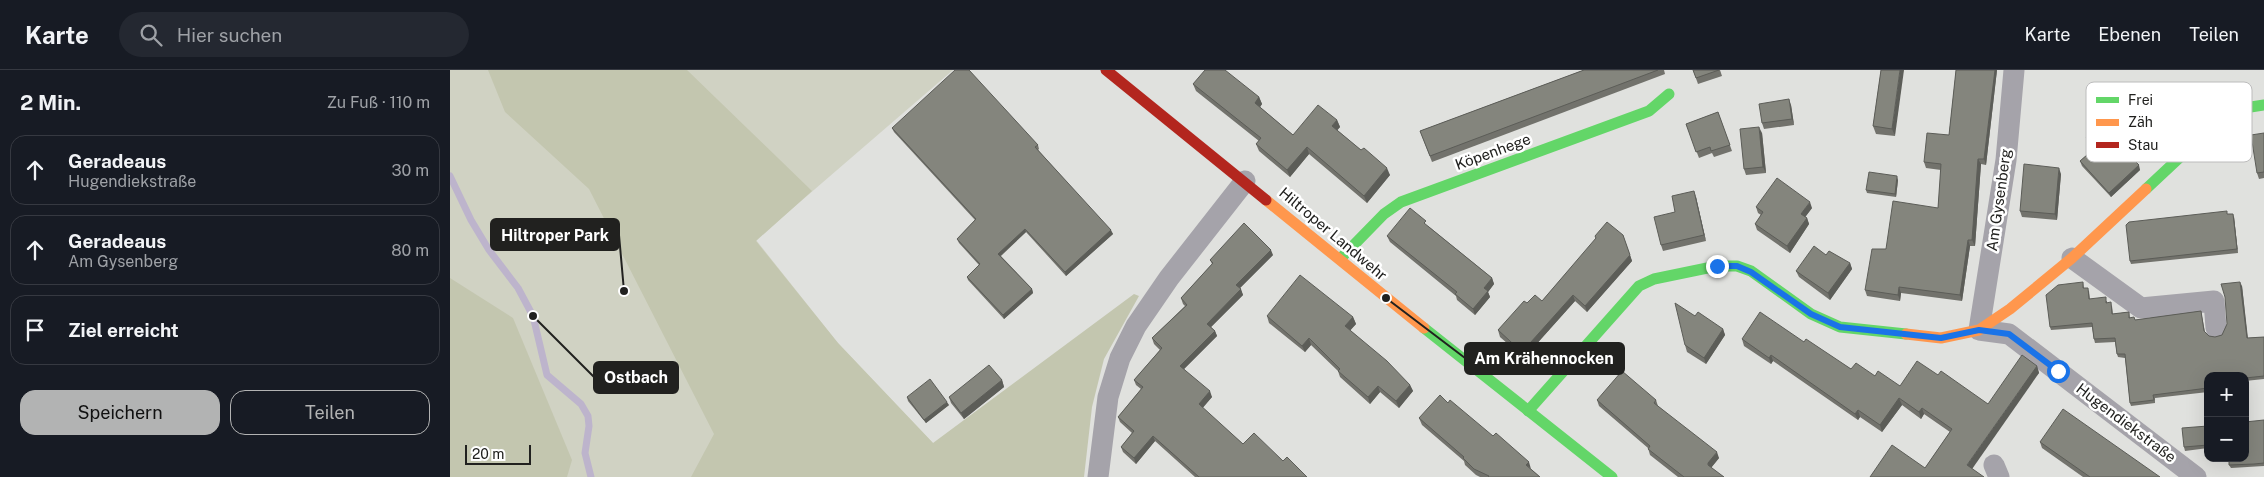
<!DOCTYPE html>
<html lang="de">
<head>
<meta charset="utf-8">
<style>
  :root { --surface:#171b24; --page:#242831; --text:#f1f3f6; --muted:#9ea1a6; --line:#363941; --accent:#b2b3b3 }
  body { margin:0; font-family:"Public Sans",sans-serif; background:var(--page); color:var(--text) }
  .controls { position:absolute; right:15px; bottom:15px; display:grid; overflow:hidden; border-radius:10px; box-shadow:0 5px 20px #0002 }
  .controls button { width:45px; height:45px; display:grid; place-items:center; padding:0; border:0; border-bottom:1px solid var(--line); background:var(--surface); color:var(--text); font:25px sans-serif }
  .scale { position:absolute; left:15px; bottom:12px; width:66px; box-sizing:border-box; padding-left:5px; border:2px solid #21211f; border-top:0; font-size:14px; line-height:18px; white-space:nowrap; color:#21211f; -webkit-text-stroke:4px #fff; paint-order:stroke }
  .stop { position:absolute; width:15px; height:15px; margin:-11px; border:4px solid #1a73e8; border-radius:50%; background:#fff }
  .stop.end { background:#1a73e8; border-color:#fff; box-shadow:0 1px 5px #0008 }
  .list { margin:0; padding:0; list-style:none }
  h2 { display:flex; justify-content:space-between; align-items:center; height:65px; margin:0; padding:0 20px; font-size:21px }
  h2 small { font-size:16px; font-weight:400; color:var(--muted) }
  .list li { display:grid; grid-template-columns:32px 1fr auto; gap:15px; align-items:center; box-sizing:border-box; height:70px; margin:0 10px 10px; padding:0 10px; border:1px solid var(--line); border-radius:15px }
  .list b { display:block; font-size:19px; white-space:nowrap }
  .list p { margin:0; font-size:16px; white-space:nowrap; color:var(--muted) }
  .list em { font-size:16px; font-style:normal; color:var(--muted) }
  .actions { display:flex; gap:10px; padding:15px 20px }
  .actions a { flex:1; padding:11px 0; border:1px solid var(--accent); border-radius:15px; text-align:center; font-size:18px; color:var(--accent) }
  .actions .main { background:var(--accent); color:#111 }
  .icon { flex:none; width:28px; height:28px; fill:none; stroke:currentColor; stroke-width:2; stroke-linecap:round; stroke-linejoin:round }
  .map { position:relative; flex:none; width:1814px; height:407px; overflow:hidden }
  header { display:flex; align-items:center; gap:30px; box-sizing:border-box; height:70px; padding:0 25px; background:var(--surface); border-bottom:1px solid var(--line) }
  header strong { font-size:24px }
  nav { display:flex; gap:28px; margin-inline-start:auto; font-size:18px }
  .search { width:350px; height:45px; background:var(--page); display:flex; align-items:center; gap:12px; box-sizing:border-box; padding:0 18px; border-radius:28px; color:var(--muted); font-size:19px }
  main { display:flex }
  aside { flex:1; background:var(--surface) }
  .map>svg:first-child { display:block }
  .green { fill:#d0d2c3 }
  .forest { fill:#c3c6af }
  .lines { fill:none; stroke-linecap:round; stroke-linejoin:round }
  .stream { stroke:#bdb4cc; stroke-width:7 }
  .street { stroke:#a5a3aa; stroke-width:21 }
  .fast { stroke:#63d668; stroke-width:11 }
  .slow { stroke:#ff974d; stroke-width:11 }
  .jam { stroke:#b3261e; stroke-width:11 }
  .wall { fill:#72726c }
  .shaded-wall { fill:#5c5d58 }
  .building { fill:#84857d; stroke:#5c5d58 }
  .route { stroke:#1a73e8; stroke-width:6 }
  .labels { text-anchor:middle; stroke-width:5; stroke-linejoin:round; paint-order:stroke }
  .street-label { font-size:15px; fill:#21211f; stroke:#fff }
  .key { fill:#fff; stroke:#bcbcbc; stroke-width:1 }
  .key-label { font-size:14px; fill:#21211f }
  .leader { fill:none; stroke:#21211f; stroke-width:2 }
  .callout-dot { fill:#21211f; stroke:#fff; stroke-width:2 }
  .callout { fill:#21211f; stroke:#21211f; stroke-width:2 }
  .callout-label { font-size:16px; text-anchor:middle; font-weight:bold; fill:#fff }
</style>
</head>
<body>
<header>
<strong>Karte</strong>
<div class="search"><svg class="icon" aria-label="search" viewBox="0 0 24 24"><circle cx="10" cy="10" r="6"/><path d="M15 15l6 6"/></svg>Hier suchen</div>
<nav><a>Karte</a><a>Ebenen</a><a>Teilen</a></nav>
</header>
<main>
<aside>
<h2>2 Min.<small>Zu Fuß · 110 m</small></h2>
<ul class="list">
<li><svg class="icon" aria-label="ahead" viewBox="0 0 24 24"><path d="M12 20V5M6 11l6-6 6 6"/></svg><div><b>Geradeaus</b><p>Hugendiekstraße</p></div><em>30 m</em></li>
<li><svg class="icon" aria-label="ahead" viewBox="0 0 24 24"><path d="M12 20V5M6 11l6-6 6 6"/></svg><div><b>Geradeaus</b><p>Am Gysenberg</p></div><em>80 m</em></li>
<li><svg class="icon" aria-label="arrive" viewBox="0 0 24 24"><path d="M6 21V4h12l-3 4 3 4H6"/></svg><div><b>Ziel erreicht</b></div></li>
</ul>
<div class="actions"><a class="main">Speichern</a><a>Teilen</a></div>
</aside>
<div class="map">
<svg width="1814" height="407" viewBox="0 0 1814 407">
  <rect width="100%" height="100%" fill="#e0e1de"/>
  <path class="green" d="M0 0H503L306 170 388 273 483 373 601 407H0Z"/>
  <g class="forest">
    <path d="M38 0H237L362 121 306 171 388 273 483 373 684 224 689 226 654 289 642 337 634 407H241L264 364 139 119 55 42Z"/>
    <path d="M0 208 63 248 122 390 117 407H0Z"/>
  </g>
  <g class="lines">
    <path class="stream" d="M0 106 21 150 39 180 68 218 83 246 97 305 131 334 138 346 139 356 135 383 141 407"/>
    <g class="street">
      <path d="M1564 0 1556 90 1529 260 1559 264 1746 407"/>
      <path d="M1622 188 1691 238 1764 231 1766 258"/>
      <path d="M1544 395 1549 407"/>
      <path d="M648 407 658 327 670 288 686 256 719 208 795 111"/>
    </g>
    <g class="fast">
      <path d="M1696 119 1774 46 1788 39 1814 35"/>
      <path d="M890 189 934 144 951 132 1199 41 1219 24"/>
      <path d="M974 258 1162 407"/>
      <path d="M1078 341 1189 216 1204 209 1267 196H1287L1301 201 1361 244 1390 257 1456 264"/>
    </g>
    <g class="slow">
      <path d="M816 130 974 258"/>
      <path d="M1456 264 1491 268 1529 260 1560 239 1622 188 1696 119"/>
    </g>
    <path class="jam" d="M656 0 816 130"/>
  </g>
  <g class="wall">
    <path d="M1134 0H1214L1215 4 982 92 970 61Z"/>
    <path d="M1243 0H1270L1272 6 1248 14Z"/>
    <path d="M1431 0 1445 66 1426 64 1423 56Z"/>
    <path d="M1506 0H1547L1536 95 1531 94 1525 176H1520L1512 231 1451 223 1450 231 1417 226 1415 220 1436 179 1488 138 1491 100 1476 98 1474 92 1499 65Z"/>
    <path d="M743 14 809 27 812 34 810 37 843 65 887 50 890 57 887 60 940 105 917 133 859 84 840 107 809 81 806 74 809 71 746 21Z"/>
    <path d="M1341 35 1344 55 1314 59 1312 53Z"/>
    <path d="M1268 42 1282 81 1264 87 1262 83 1249 88 1236 54Z"/>
    <path d="M1734 45 1684 91 1690 100 1661 127 1632 96 1630 91 1644 79 1638 72 1636 67 1668 74Z"/>
    <path d="M442 58 588 75 589 79 588 80 663 164 616 206 576 162 551 186 582 219 583 223 554 249 518 210 517 207 529 195 509 173 507 169 525 150 444 62Z"/>
    <path d="M1312 63 1316 103 1296 105 1294 99Z"/>
    <path d="M1814 63V108L1809 109 1807 103Z"/>
    <path d="M1611 104 1607 150 1572 147 1570 141Z"/>
    <path d="M1448 110 1446 127 1417 123 1416 120Z"/>
    <path d="M1246 127 1256 171 1213 181 1211 175 1225 142Z"/>
    <path d="M1306 137 1362 138 1355 147 1357 148 1359 154 1340 183 1307 160 1305 154 1311 145 1308 143Z"/>
    <path d="M1778 144 1784 147 1788 183 1681 194 1680 191Z"/>
    <path d="M978 156 1042 208 1044 214 1038 222 1040 227 1025 245 1007 230 1006 226 940 172 937 166Z"/>
    <path d="M1173 165 1182 191 1137 242 1125 231 1074 288 1050 267 1048 260 1077 233 1092 231 1146 169 1145 166Z"/>
    <path d="M823 185 790 218 793 225 761 257 765 261 767 266 734 299 762 327 752 338 793 374 833 391 857 407H745L705 371 686 394 673 382 671 377 682 363 670 352 668 347 691 319 686 315 684 310 710 280 704 274 702 268 735 236 733 234 731 228 762 194 760 190Z"/>
    <path d="M1400 193 1402 199 1380 230 1349 207 1346 201Z"/>
    <path d="M1633 212 1634 218 1639 221 1640 229 1657 231V233L1662 236 1663 244 1679 242 1680 248 1685 250 1751 241 1755 262 1759 266 1765 267 1772 265 1777 254 1792 216 1798 268 1814 267V309L1795 311V306H1758V322L1705 328V333L1681 336 1680 333 1675 288 1668 287 1667 284 1665 272 1645 273 1644 269 1642 257 1601 260 1600 257Z"/>
    <path d="M817 246 903 247 906 254 900 260 960 315 963 321 949 338 930 322 920 334 890 307 888 301 861 275 855 282 819 253Z"/>
    <path d="M1245 246 1273 259 1275 265 1256 294 1237 282 1235 275Z"/>
    <path d="M1292 269 1354 272 1401 299 1425 306 1450 316 1488 305 1538 334 1587 296 1589 303 1475 398 1500 362 1474 344 1471 349 1452 335 1432 362 1410 347 1408 350 1323 291 1321 294 1294 276Z"/>
    <path d="M552 310 554 317 514 349 501 333 499 327Z"/>
    <path d="M457 327 499 335 476 353 458 331Z"/>
    <path d="M1147 330H1206L1208 336 1269 388 1261 398 1274 407H1228L1200 385 1198 378 1149 336Z"/>
    <path d="M998 333 1081 399 1090 407H1030L1026 405 1015 395 1014 391 972 355 969 348Z"/>
    <path d="M1814 350V396L1781 398 1779 395Z"/>
    <path d="M1758 356V378L1735 381 1734 377Z"/>
    <path d="M1590 372 1710 407H1633L1592 378Z"/>
  </g>
  <g class="shaded-wall">
    <path d="M1450 0H1454L1445 66 1442 59Z"/>
    <path d="M1545 0H1547L1536 95 1534 89Z"/>
    <path d="M809 27 812 34 808 40 805 33Z"/>
    <path d="M1339 29 1341 35 1344 55 1342 49Z"/>
    <path d="M1732 40 1734 45 1683 92 1681 87Z"/>
    <path d="M887 50 890 57 885 63 882 56Z"/>
    <path d="M1309 57 1312 63 1316 103 1313 97Z"/>
    <path d="M857 77 859 84 840 107 837 100Z"/>
    <path d="M1528 89 1531 94 1525 176 1522 170Z"/>
    <path d="M1689 95 1690 100 1661 127 1659 123Z"/>
    <path d="M937 98 940 105 917 133 914 126Z"/>
    <path d="M1609 98 1611 104 1607 150 1605 144Z"/>
    <path d="M1447 106 1448 110 1446 127 1445 124Z"/>
    <path d="M1244 121 1246 127 1256 171 1254 165Z"/>
    <path d="M1360 132 1362 138 1353 150 1351 144Z"/>
    <path d="M1783 144 1784 147 1788 183 1787 179Z"/>
    <path d="M1357 148 1359 154 1340 183 1337 176Z"/>
    <path d="M575 159 576 162 549 187 548 184Z"/>
    <path d="M661 160 663 164 616 206 615 202Z"/>
    <path d="M1518 170 1520 176 1512 231 1510 225Z"/>
    <path d="M821 180 823 185 788 220 786 215Z"/>
    <path d="M1180 185 1182 191 1137 242 1135 236Z"/>
    <path d="M1400 193 1402 199 1380 230 1378 223Z"/>
    <path d="M1042 208 1044 214 1038 222 1040 227 1025 245 1023 239 1034 218Z"/>
    <path d="M1790 212 1792 216 1798 272 1797 268Z"/>
    <path d="M1449 217 1451 223 1450 231 1448 225Z"/>
    <path d="M582 219 583 223 554 249 553 245Z"/>
    <path d="M791 219 793 225 759 259 757 254Z"/>
    <path d="M1123 225 1125 231 1074 288 1072 282Z"/>
    <path d="M903 247 906 254 898 263 895 256Z"/>
    <path d="M1273 259 1275 265 1256 294 1254 288Z"/>
    <path d="M765 261 767 266 732 301 730 296Z"/>
    <path d="M859 268 861 275 855 282 852 276Z"/>
    <path d="M1321 285 1323 291 1321 294 1319 288Z"/>
    <path d="M1587 296 1589 303 1520 402 1517 395Z"/>
    <path d="M552 310 554 317 514 349 511 343Z"/>
    <path d="M960 315 963 321 949 338 946 331Z"/>
    <path d="M928 316 930 322 920 334 918 327Z"/>
    <path d="M760 321 762 327 751 340 749 334Z"/>
    <path d="M1449 328 1452 335 1432 362 1430 355Z"/>
    <path d="M497 332 499 335 476 353 474 350Z"/>
    <path d="M1472 338 1474 344 1471 349 1469 342Z"/>
    <path d="M1408 340 1410 347 1408 350 1405 344Z"/>
    <path d="M703 366 705 371 686 394 684 388Z"/>
    <path d="M1267 382 1269 388 1260 399 1258 393Z"/>
    <path d="M1079 392 1081 399 1076 395Z"/>
  </g>
  <g class="building">
    <path d="M505 0H519L588 75 585 77 661 160 615 202 575 159 548 184 582 219 553 245 517 207 530 194 507 169 526 149 442 58Z"/>
    <path d="M755 0H775L809 27 805 33 843 65 868 35 887 50 882 56 911 80 914 78 937 98 914 126 857 77 837 100 806 74 811 68 743 14Z"/>
    <path d="M1134 0H1208L980 86 970 61Z"/>
    <path d="M1243 0H1269L1246 8Z"/>
    <path d="M1431 0H1450L1442 59 1423 56Z"/>
    <path d="M1506 0H1545L1534 89H1528L1522 170H1518L1510 225 1449 217 1448 225 1415 220 1422 179H1436L1443 131 1488 138 1491 94 1474 92 1477 63 1499 65Z"/>
    <path d="M1720 27 1732 40 1681 87 1689 95 1659 123 1630 91 1645 78 1636 67 1650 54 1668 74Z"/>
    <path d="M1339 29 1342 49 1312 53 1309 34Z"/>
    <path d="M1268 42 1280 75 1261 81 1260 77 1246 82 1236 54Z"/>
    <path d="M1309 57 1313 97 1294 99 1290 59Z"/>
    <path d="M1814 63V102L1807 103 1801 65Z"/>
    <path d="M1574 94 1609 98 1605 144 1570 141Z"/>
    <path d="M1419 102 1447 106 1445 124 1416 120Z"/>
    <path d="M1327 108 1360 132 1351 144 1357 148 1337 176 1305 154 1313 142 1306 137Z"/>
    <path d="M1244 121 1254 165 1211 175 1204 147 1225 142 1222 126Z"/>
    <path d="M960 138 976 151 974 153 1042 208 1034 218 1038 221 1023 239 1005 224 1007 222 937 166Z"/>
    <path d="M1777 141V144H1783L1787 179 1680 191 1676 155 1679 152Z"/>
    <path d="M1157 152 1173 165 1180 185 1135 236 1123 225 1072 282 1048 260 1074 231 1077 233 1085 225 1092 231 1146 168 1145 166Z"/>
    <path d="M794 153 821 180 786 215 791 219 757 254 765 261 730 296 760 321 749 334 793 374 804 363 833 391 837 387 857 407H749L703 366 684 388 671 377 684 361 668 347 693 317 684 310 712 278 702 268 737 235 731 228 763 193 760 190Z"/>
    <path d="M1364 176 1376 185 1379 181 1400 193 1378 223 1346 201Z"/>
    <path d="M850 205 903 247 895 256 937 291 960 315 946 331 928 316 918 327 888 301 890 299 859 268 852 276 817 246Z"/>
    <path d="M1633 212V218H1638L1639 229 1656 227V233L1661 232 1662 244 1679 242V248L1684 247 1685 250 1751 241 1754 261 1759 266 1765 267 1772 265 1777 254 1775 227 1771 214 1790 212 1797 268 1814 267V306L1795 308V306H1758V318L1703 325 1704 330 1680 333 1675 284H1667L1665 268 1644 269 1642 253 1600 257 1596 225 1608 215Z"/>
    <path d="M1225 233 1245 246 1248 242 1273 259 1254 288 1235 275Z"/>
    <path d="M1310 242 1354 272 1356 269 1401 299 1406 293 1425 306 1428 301 1450 316 1467 291 1488 305 1491 301 1538 334 1572 285 1587 296 1517 395 1534 407H1420L1442 375 1475 398 1502 359 1472 338 1469 342 1449 328 1430 355 1408 340 1405 344 1321 285 1319 288 1292 269Z"/>
    <path d="M539 295 552 310 511 343 499 327Z"/>
    <path d="M1172 301 1206 330 1204 333 1267 382 1258 393V395L1274 407H1234L1198 379 1200 376 1147 330Z"/>
    <path d="M480 309 497 332 474 350 457 327Z"/>
    <path d="M990 325 998 333 1000 330 1043 366 1046 363 1079 392 1076 395 1090 407H1038L1039 406 1024 399 1013 388 1014 387 969 348Z"/>
    <path d="M1613 339 1710 407H1640L1590 372Z"/>
    <path d="M1814 350V393L1804 394 1779 395V388H1795V352Z"/>
    <path d="M1758 356V375L1734 377 1732 358Z"/>
  </g>
  <g class="lines">
    <path class="route" d="M1267 196H1287L1301 202 1361 244 1390 257 1491 268 1529 260 1559 264 1608 301"/>
  </g>
  <g class="labels">
    <g class="street-label">
      <text transform="translate(1043 82) rotate(-20)" y="5">Köpenhege</text>
      <text transform="translate(1549 130) rotate(-82)" y="5">Am Gysenberg</text>
      <text transform="translate(883 164) rotate(40)" y="5">Hiltroper Landwehr</text>
      <text transform="translate(1676 353) rotate(37)" y="5">Hugendiekstraße</text>
    </g>
  </g>
  <rect x="1636" y="12" width="166" height="80" rx="8" class="key"/>
  <rect x="1646" y="27" width="23" height="6" fill="#63d668"/>
  <rect x="1646" y="49" width="23" height="7" fill="#ff974d"/>
  <rect x="1646" y="72" width="23" height="6" fill="#b3261e"/>
  <g class="key-label">
    <text x="1678" y="35">Frei</text>
    <text x="1678" y="57">Zäh</text>
    <text x="1678" y="80">Stau</text>
  </g>
  <path class="leader" d="M174 221L169 165M936 228L1015 288M83 246L144 307"/>
  <g class="callout-dot">
    <circle cx="174" cy="221" r="5"/>
    <circle cx="936" cy="228" r="5"/>
    <circle cx="83" cy="246" r="5"/>
  </g>
  <g class="callout">
    <rect x="41" y="149" width="128" height="31" rx="5"/>
    <rect x="1015" y="273" width="159" height="31" rx="5"/>
    <rect x="144" y="292" width="84" height="31" rx="5"/>
  </g>
  <g class="callout-label">
    <text x="105" y="171">Hiltroper Park</text>
    <text x="1094" y="294">Am Krähennocken</text>
    <text x="186" y="313">Ostbach</text>
  </g>
</svg>
<div class="controls">
<button>+</button>
<button>−</button>
</div>
<div class="scale">20 m</div>
<div class="stop" style="left:1608px;top:301px"></div>
<div class="stop end" style="left:1267px;top:196px"></div>
</div>
</main>
</body>
</html>
